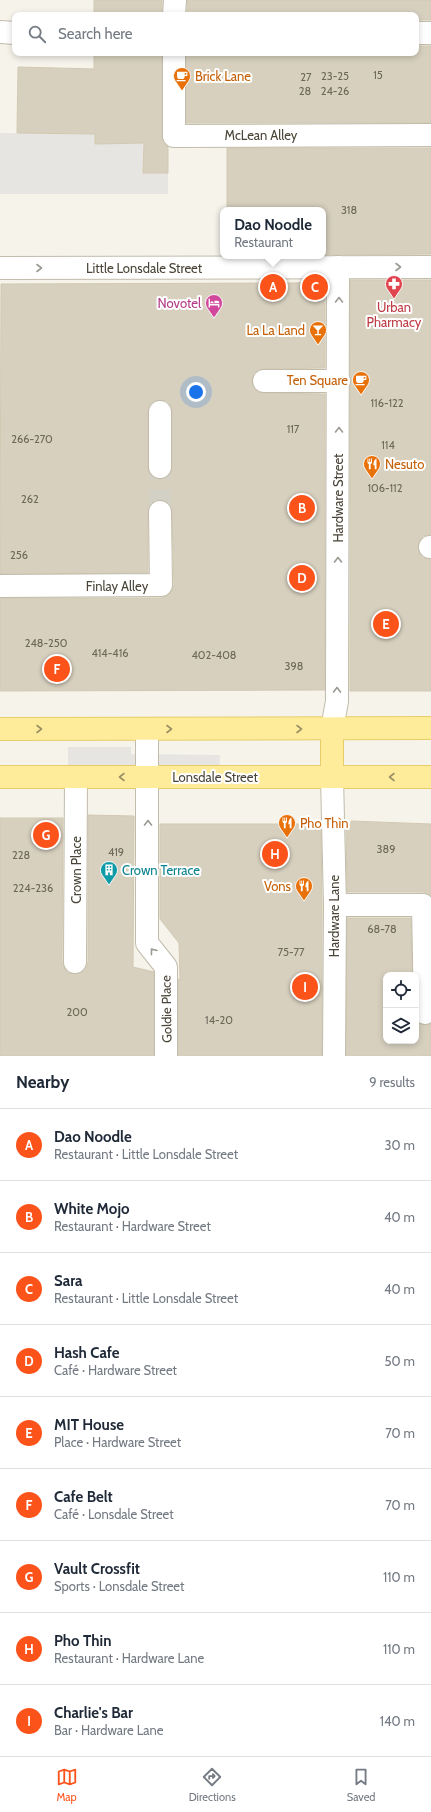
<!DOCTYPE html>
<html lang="en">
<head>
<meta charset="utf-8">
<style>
  :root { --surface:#fff; --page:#f2f2f3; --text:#1f2937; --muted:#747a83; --line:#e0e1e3; --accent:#fc531b }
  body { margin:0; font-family:Cabin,sans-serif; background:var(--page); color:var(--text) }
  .controls { position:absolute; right:12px; bottom:12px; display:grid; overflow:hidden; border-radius:8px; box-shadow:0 2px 6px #0003 }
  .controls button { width:36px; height:36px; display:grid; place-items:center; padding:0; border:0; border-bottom:1px solid var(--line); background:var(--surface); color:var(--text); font:20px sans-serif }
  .you { position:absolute; left:196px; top:392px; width:14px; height:14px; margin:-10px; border:3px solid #fff; border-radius:50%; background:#1a73e8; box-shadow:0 0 0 6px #1a73e833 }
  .badge { display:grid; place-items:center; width:26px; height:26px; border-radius:50%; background:var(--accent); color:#fff; font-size:13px; font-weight:700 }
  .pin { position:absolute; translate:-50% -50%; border:2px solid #fff; box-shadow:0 1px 4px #0006 }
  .popup { position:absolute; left:220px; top:207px; width:106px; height:52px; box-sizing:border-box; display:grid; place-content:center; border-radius:8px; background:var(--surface); filter:drop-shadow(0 1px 3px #0005); font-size:13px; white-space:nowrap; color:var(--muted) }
  .popup b { font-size:15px; color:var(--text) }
  .popup::after { content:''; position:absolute; left:50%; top:100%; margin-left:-8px; border:8px solid transparent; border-top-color:var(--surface) }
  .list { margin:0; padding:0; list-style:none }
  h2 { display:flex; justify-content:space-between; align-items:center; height:52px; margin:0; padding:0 16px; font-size:17px }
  h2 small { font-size:13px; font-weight:400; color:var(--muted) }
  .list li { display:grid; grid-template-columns:26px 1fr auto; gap:12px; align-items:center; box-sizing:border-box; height:72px; padding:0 16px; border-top:1px solid var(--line) }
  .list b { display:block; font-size:15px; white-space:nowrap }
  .list p { margin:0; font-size:13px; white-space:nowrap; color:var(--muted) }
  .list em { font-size:13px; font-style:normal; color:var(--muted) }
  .icon { flex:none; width:22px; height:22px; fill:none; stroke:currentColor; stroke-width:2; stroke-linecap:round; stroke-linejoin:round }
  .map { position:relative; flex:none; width:431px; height:1056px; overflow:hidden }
  .search { position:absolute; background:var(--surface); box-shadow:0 2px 6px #0003; left:12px; right:12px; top:12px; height:44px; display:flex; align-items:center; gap:10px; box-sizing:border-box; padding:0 14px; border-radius:8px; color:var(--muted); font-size:15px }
  .sheet { height:700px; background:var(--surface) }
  nav { display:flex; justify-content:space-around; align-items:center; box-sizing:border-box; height:56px; border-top:1px solid var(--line); background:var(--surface); font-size:11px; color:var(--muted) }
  nav a { display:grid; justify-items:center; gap:2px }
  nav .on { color:var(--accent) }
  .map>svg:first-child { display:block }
  .parking { fill:#e7e5e2 }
  .building { fill:#d7d0bf; stroke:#d2c9b2; fill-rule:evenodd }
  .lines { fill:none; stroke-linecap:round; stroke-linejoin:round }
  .minor-tunnel { stroke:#d3d0c6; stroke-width:22; stroke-dasharray:22 11; stroke-linecap:butt }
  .minor-casing { stroke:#c1bcac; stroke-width:24 }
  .major-casing { stroke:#e6cd68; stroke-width:24 }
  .minor { stroke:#fff; stroke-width:22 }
  .major { stroke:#ffec9a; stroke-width:22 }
  .oneway { stroke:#9b9992 }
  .oneway2 { stroke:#9b9064 }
  .labels { text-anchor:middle; stroke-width:4; stroke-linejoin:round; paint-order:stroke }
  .number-label { font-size:11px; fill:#6d685a }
  .food-label { font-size:13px; fill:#c56008; stroke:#fff; text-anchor:start }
  .street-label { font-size:13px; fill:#4a4538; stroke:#fff }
  .hotel-label { font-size:13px; fill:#b23c85; stroke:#fff; text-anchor:end }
  .health-label { font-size:13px; fill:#be3a42; stroke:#fff }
  .culture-label { font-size:13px; fill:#0d838f; stroke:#fff; text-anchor:start }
</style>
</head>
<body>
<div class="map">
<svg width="431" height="1056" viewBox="0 0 431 1056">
  <rect width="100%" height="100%" fill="#f5f3ea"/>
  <g class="parking">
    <path d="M0 133 95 134V144L144 143 143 173H168V194H0Z"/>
    <path d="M68 747H131V754L220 755 219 776 68 768Z"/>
  </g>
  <g class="building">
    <rect x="94" y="0" width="68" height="15"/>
    <path d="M187 0H431V20H416V15H187Z"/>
    <path d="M416 46H431V123H186V53H416Z"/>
    <path d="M94 53H162V136L163 143 168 147V173H143L144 143 95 144V134L17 133 18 67 94 69Z"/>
    <path d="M227 148H431V254L323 255V210H227Z"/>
    <path d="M323 280H325V368L264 369 258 370 253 374 252 381 253 388 258 392 264 393 325 394V690L0 691V598H161L167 596 172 591 174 585 172 511 170 505 166 501 160 500 153 502 149 506 148 512V573L0 574 1 284 291 283 323 282ZM160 400 167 401 171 406 172 412V467L171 474 166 478 160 479 153 478 149 473 148 467V412L149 405 154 401Z"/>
    <path d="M350 280H431V534L423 536 419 541 418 547 419 553 423 558 431 560V691H350Z"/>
    <path d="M88 815 134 816 133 967 154 972V1056H0V818H63L62 962 64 968 68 973 75 974 81 973 86 969 88 962Z"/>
    <path d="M351 821 431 824V896L423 892H347L346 824H351Z"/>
    <path d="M160 824H321L322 905V1056H178V979L180 980 179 943 160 919Z"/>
    <path d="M347 918H411L412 975H386V1041H416V1021L425 1025 431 1024V1056H346Z"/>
  </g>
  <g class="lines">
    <path class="minor-tunnel" d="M160 512V467"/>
    <defs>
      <g id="minor">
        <path d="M174 15 175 0"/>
        <path d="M0 32 15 33"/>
        <path d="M416 33H431"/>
        <path d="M174 53V136L431 135"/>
        <path d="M0 268 431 267"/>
        <path d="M264 381H339"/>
        <path d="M160 412V467"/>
        <path d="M430 547H431"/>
        <path d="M0 586 161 585 160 512"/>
        <path d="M147 729V943L166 967V1056"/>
        <path d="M332 729 337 701 338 267"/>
        <path d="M332 777 335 905 334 1056"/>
        <path d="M335 905H423L425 1013"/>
        <path d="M75 962 76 777"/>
      </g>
      <g id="major">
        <path d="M0 729 431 728"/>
        <path d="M332 729V777"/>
        <path d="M0 777H431"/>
      </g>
    </defs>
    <use href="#minor" class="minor-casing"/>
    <use href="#major" class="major-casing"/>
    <use href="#minor" class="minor"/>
    <use href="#major" class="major"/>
  </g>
  <defs><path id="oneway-chevron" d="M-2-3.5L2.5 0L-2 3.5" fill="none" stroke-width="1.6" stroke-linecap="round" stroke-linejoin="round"/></defs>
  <g class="oneway">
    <use href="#oneway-chevron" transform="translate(398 267)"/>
    <use href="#oneway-chevron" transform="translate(39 268)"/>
    <use href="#oneway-chevron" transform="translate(339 300) rotate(-90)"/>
    <use href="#oneway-chevron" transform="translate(339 430) rotate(-90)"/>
    <use href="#oneway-chevron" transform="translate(338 560) rotate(-90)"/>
    <use href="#oneway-chevron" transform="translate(337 690) rotate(-90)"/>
    <use href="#oneway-chevron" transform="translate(148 823) rotate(-90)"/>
    <use href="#oneway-chevron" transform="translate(153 951) rotate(-128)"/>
  </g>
  <g class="oneway2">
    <use href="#oneway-chevron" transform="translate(39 729)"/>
    <use href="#oneway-chevron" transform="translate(169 729)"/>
    <use href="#oneway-chevron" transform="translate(299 729)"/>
    <use href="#oneway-chevron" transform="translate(122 777) rotate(180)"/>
    <use href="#oneway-chevron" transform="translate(392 777) rotate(180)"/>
  </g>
  <defs>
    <symbol id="cafe-pin" viewBox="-11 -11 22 30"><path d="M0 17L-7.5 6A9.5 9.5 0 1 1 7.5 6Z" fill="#e8710a" stroke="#fff"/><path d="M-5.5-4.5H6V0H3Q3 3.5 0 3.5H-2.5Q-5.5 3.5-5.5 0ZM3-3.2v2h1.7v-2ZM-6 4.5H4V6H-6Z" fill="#fff"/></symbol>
    <symbol id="pharmacy-pin" viewBox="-11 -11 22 30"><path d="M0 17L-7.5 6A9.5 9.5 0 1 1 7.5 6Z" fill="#e0444e" stroke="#fff"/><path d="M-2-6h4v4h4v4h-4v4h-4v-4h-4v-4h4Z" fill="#fff"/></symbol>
    <symbol id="hotel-pin" viewBox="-11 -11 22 30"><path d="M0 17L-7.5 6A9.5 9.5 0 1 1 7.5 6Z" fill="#d1479c" stroke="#fff"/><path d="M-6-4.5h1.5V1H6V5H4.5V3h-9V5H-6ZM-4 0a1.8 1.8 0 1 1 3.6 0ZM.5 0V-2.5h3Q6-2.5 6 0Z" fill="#fff"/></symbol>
    <symbol id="bar-pin" viewBox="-11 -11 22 30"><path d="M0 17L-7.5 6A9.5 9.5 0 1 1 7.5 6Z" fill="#e8710a" stroke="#fff"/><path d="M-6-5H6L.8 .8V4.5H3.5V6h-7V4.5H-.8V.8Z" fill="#fff"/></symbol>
    <symbol id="restaurant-pin" viewBox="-11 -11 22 30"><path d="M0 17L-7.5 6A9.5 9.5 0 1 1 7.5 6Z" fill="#e8710a" stroke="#fff"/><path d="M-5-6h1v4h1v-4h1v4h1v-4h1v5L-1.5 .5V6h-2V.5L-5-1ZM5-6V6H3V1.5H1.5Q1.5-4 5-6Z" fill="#fff"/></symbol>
    <symbol id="building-pin" viewBox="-11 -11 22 30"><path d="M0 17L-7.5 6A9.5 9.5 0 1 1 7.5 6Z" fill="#0f9aa8" stroke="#fff"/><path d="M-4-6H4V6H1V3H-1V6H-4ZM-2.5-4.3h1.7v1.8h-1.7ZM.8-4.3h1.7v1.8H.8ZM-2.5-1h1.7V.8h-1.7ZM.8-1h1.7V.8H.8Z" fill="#fff"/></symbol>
  </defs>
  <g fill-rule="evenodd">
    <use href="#cafe-pin" x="172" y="66" width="20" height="27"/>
    <use href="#pharmacy-pin" x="384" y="274" width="20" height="27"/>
    <use href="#hotel-pin" x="204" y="293" width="20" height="27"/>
    <use href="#bar-pin" x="308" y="320" width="20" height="27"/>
    <use href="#cafe-pin" x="351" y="370" width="20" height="27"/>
    <use href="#restaurant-pin" x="362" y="454" width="20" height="27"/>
    <use href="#restaurant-pin" x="277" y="813" width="20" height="27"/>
    <use href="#building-pin" x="99" y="860" width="20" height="27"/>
    <use href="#restaurant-pin" x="294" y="876" width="20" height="27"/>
  </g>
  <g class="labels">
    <g class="number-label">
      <text x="378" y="79">15</text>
      <text x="335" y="80">23-25</text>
      <text x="306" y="81">27</text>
      <text x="305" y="95">28</text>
      <text x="335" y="95">24-26</text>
      <text x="349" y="214">318</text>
      <text x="387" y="407">116-122</text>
      <text x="293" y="433">117</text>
      <text x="32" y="443">266-270</text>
      <text x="388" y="449">114</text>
      <text x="385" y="492">106-112</text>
      <text x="30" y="503">262</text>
      <text x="19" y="559">256</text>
      <text x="46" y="647">248-250</text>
      <text x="110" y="657">414-416</text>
      <text x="214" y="659">402-408</text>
      <text x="294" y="670">398</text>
      <text x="386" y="853">389</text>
      <text x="116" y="856">419</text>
      <text x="21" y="859">228</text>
      <text x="33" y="892">224-236</text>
      <text x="382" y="933">68-78</text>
      <text x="291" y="956">75-77</text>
      <text x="77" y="1016">200</text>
      <text x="219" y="1024">14-20</text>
    </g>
    <g class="food-label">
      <text x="195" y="81">Brick Lane</text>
      <text x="305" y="335" text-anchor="end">La La Land</text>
      <text x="348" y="385" text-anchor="end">Ten Square</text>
      <text x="385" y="469">Nesuto</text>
      <text x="300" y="828">Pho Thìn</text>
      <text x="291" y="891" text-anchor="end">Vons</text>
    </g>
    <g class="street-label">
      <text x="261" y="140">McLean Alley</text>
      <text x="144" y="273">Little Lonsdale Street</text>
      <text transform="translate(338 498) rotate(-90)" y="5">Hardware Street</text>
      <text x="117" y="591">Finlay Alley</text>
      <text x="215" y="782">Lonsdale Street</text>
      <text transform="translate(76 870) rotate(-90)" y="5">Crown Place</text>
      <text transform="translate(334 916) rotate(-90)" y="5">Hardware Lane</text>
      <text transform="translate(166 1009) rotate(-91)" y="5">Goldie Place</text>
    </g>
    <g class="hotel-label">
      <text x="201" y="308">Novotel</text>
    </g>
    <g class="health-label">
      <text x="394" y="312">Urban<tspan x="394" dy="15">Pharmacy</tspan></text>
    </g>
    <g class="culture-label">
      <text x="122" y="875">Crown Terrace</text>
    </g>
  </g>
</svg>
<div class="controls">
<button><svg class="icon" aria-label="locate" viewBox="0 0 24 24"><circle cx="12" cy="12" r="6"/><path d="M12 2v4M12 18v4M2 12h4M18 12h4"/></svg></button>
<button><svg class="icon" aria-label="layers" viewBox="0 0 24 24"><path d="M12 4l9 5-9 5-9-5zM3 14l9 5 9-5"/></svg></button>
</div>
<div class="you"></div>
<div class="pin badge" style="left:273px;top:287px">A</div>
<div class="popup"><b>Dao Noodle</b>Restaurant</div>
<div class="pin badge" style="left:302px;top:508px">B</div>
<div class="pin badge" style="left:315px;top:287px">C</div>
<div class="pin badge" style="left:302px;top:578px">D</div>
<div class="pin badge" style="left:386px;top:624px">E</div>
<div class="pin badge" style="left:57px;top:669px">F</div>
<div class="pin badge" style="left:46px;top:835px">G</div>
<div class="pin badge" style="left:275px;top:854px">H</div>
<div class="pin badge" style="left:305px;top:987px">I</div>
<div class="search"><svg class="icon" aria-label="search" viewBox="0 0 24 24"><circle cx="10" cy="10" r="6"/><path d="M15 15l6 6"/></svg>Search here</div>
</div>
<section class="sheet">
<h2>Nearby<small>9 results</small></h2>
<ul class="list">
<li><span class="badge">A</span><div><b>Dao Noodle</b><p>Restaurant · Little Lonsdale Street</p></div><em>30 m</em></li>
<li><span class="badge">B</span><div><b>White Mojo</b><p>Restaurant · Hardware Street</p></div><em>40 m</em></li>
<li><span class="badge">C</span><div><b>Sara</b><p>Restaurant · Little Lonsdale Street</p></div><em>40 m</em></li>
<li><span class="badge">D</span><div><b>Hash Cafe</b><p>Café · Hardware Street</p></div><em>50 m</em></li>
<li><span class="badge">E</span><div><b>MIT House</b><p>Place · Hardware Street</p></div><em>70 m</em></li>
<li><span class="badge">F</span><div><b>Cafe Belt</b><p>Café · Lonsdale Street</p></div><em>70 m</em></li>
<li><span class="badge">G</span><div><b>Vault Crossfit</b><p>Sports · Lonsdale Street</p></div><em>110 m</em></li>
<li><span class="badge">H</span><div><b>Pho Thin</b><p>Restaurant · Hardware Lane</p></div><em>110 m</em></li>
<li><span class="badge">I</span><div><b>Charlie's Bar</b><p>Bar · Hardware Lane</p></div><em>140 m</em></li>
</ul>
</section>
<nav>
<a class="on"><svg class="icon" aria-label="map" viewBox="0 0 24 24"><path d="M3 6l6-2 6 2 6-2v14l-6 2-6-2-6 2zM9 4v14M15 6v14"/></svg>Map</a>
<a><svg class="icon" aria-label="directions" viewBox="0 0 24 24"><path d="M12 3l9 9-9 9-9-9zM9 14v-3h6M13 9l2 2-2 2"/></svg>Directions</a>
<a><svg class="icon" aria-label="saved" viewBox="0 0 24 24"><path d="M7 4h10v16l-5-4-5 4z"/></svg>Saved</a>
</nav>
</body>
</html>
